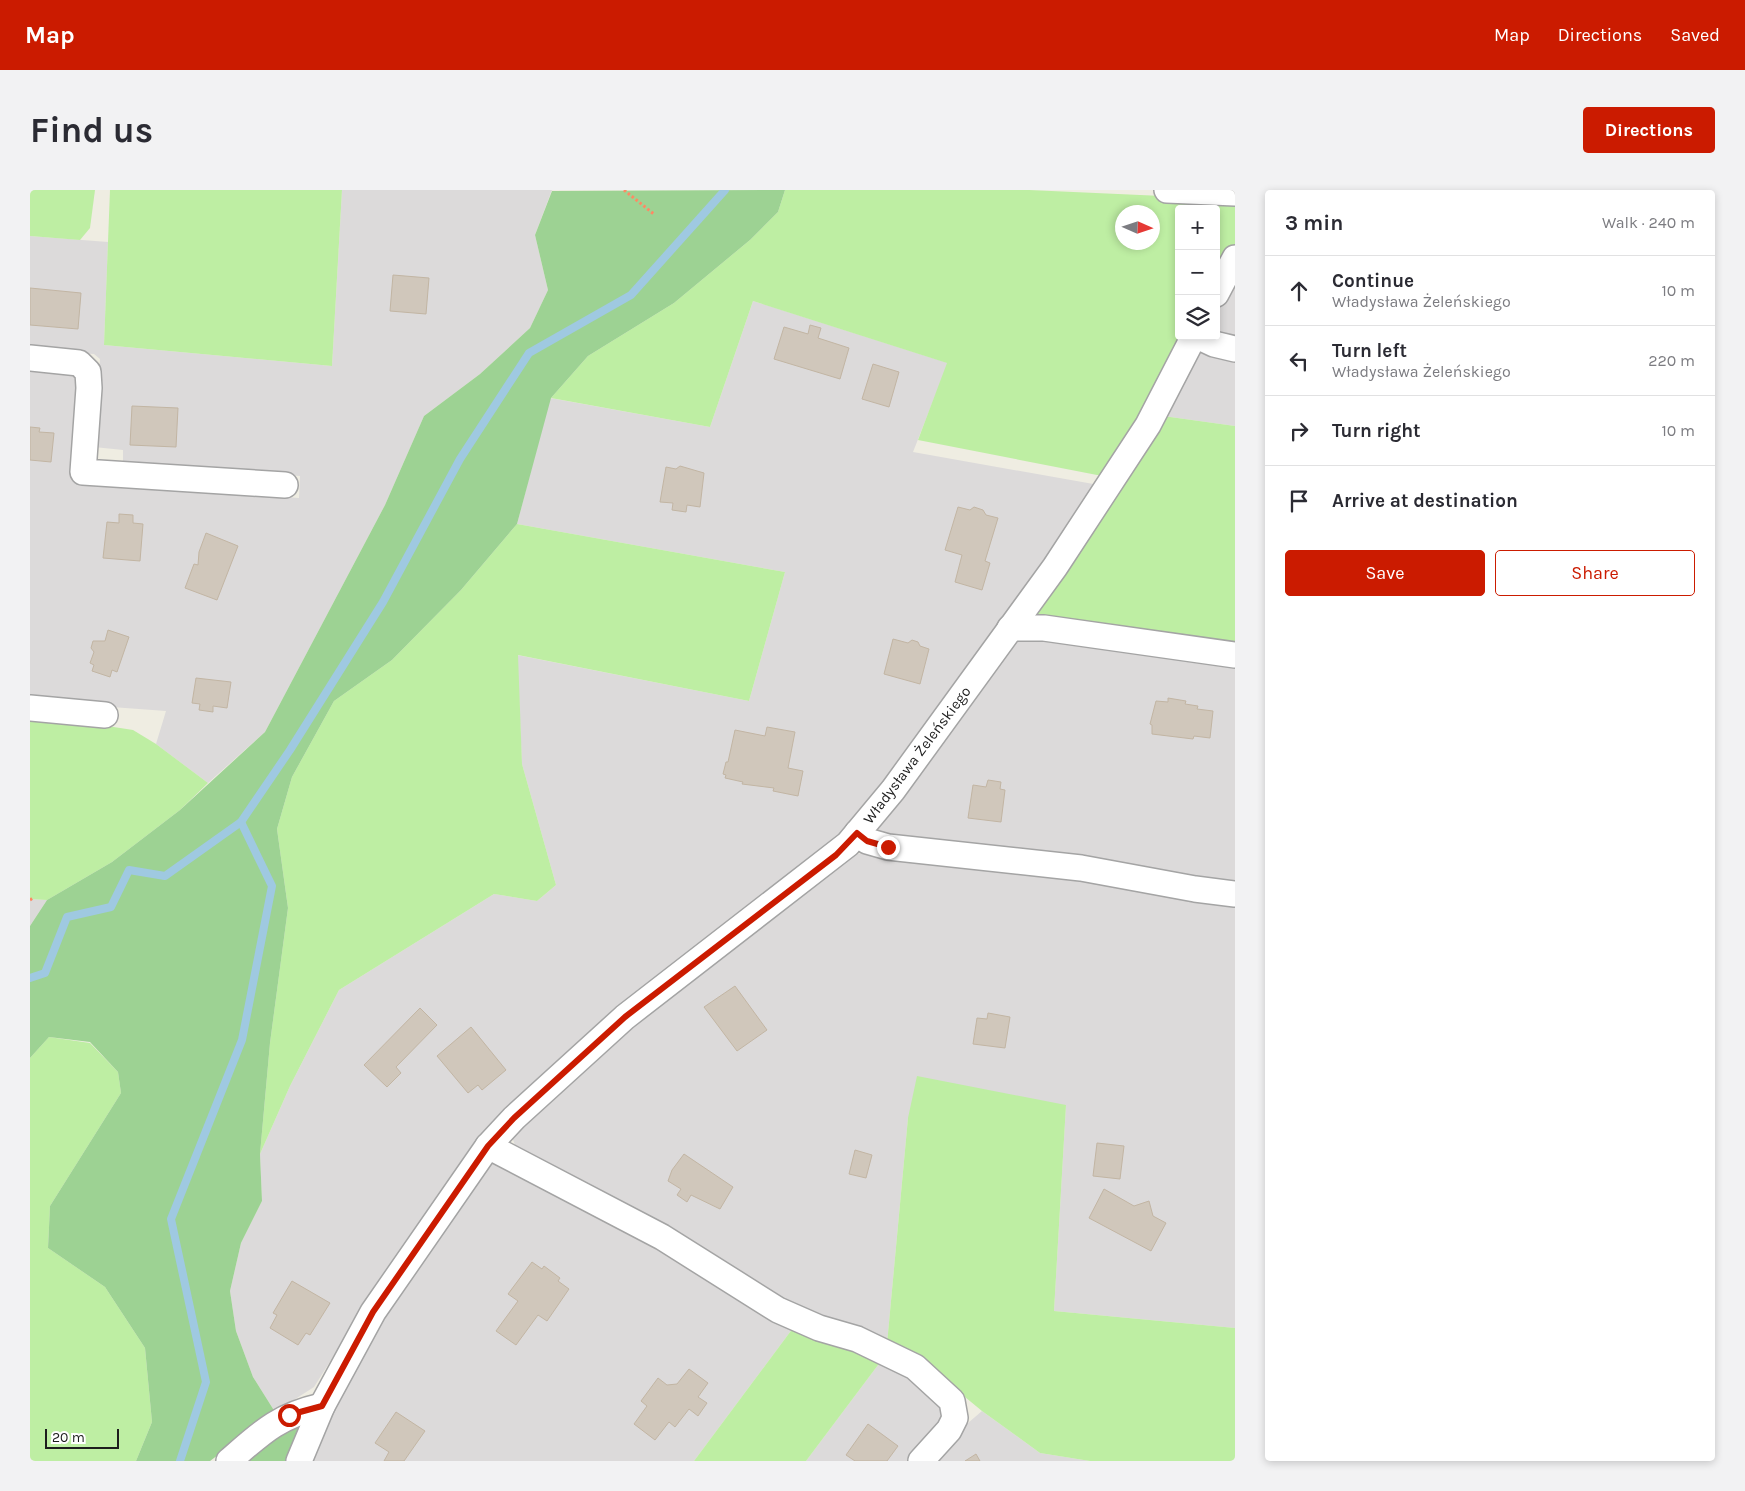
<!DOCTYPE html>
<html lang="en">
<head>
<meta charset="utf-8">
<style>
  :root { --surface:#fff; --page:#f2f2f3; --text:#2b2b33; --muted:#7c7c81; --line:#e1e1e2; --accent:#cb1b00 }
  body { margin:0; font-family:Karla,sans-serif; background:var(--page); color:var(--text) }
  .controls { position:absolute; right:15px; top:15px; display:grid; overflow:hidden; border-radius:5px; box-shadow:0 2px 8px #0003 }
  .controls button { width:45px; height:45px; display:grid; place-items:center; padding:0; border:0; border-bottom:1px solid var(--line); background:var(--surface); color:var(--text); font:25px sans-serif }
  .compass { position:absolute; left:1085px; top:15px; width:45px; height:45px; border-radius:50%; background:var(--surface); box-shadow:0 2px 8px #0003; rotate:93deg }
  .scale { position:absolute; left:15px; bottom:12px; width:74px; box-sizing:border-box; padding-left:5px; border:2px solid #1d1d1d; border-top:0; font-size:14px; line-height:18px; white-space:nowrap; color:#1d1d1d; -webkit-text-stroke:4px #fff; paint-order:stroke }
  .stop { position:absolute; width:15px; height:15px; margin:-11px; border:4px solid #cb1b00; border-radius:50%; background:#fff }
  .stop.end { background:#cb1b00; border-color:#fff; box-shadow:0 1px 5px #0008 }
  .list { margin:0; padding:0; list-style:none }
  h2 { display:flex; justify-content:space-between; align-items:center; height:65px; margin:0; padding:0 20px; font-size:21px }
  h2 small { font-size:16px; font-weight:400; color:var(--muted) }
  .list li { display:grid; grid-template-columns:32px 1fr auto; gap:15px; align-items:center; box-sizing:border-box; height:70px; padding:0 20px; border-top:1px solid var(--line) }
  .list b { display:block; font-size:19px; white-space:nowrap }
  .list p { margin:0; font-size:16px; white-space:nowrap; color:var(--muted) }
  .list em { font-size:16px; font-style:normal; color:var(--muted) }
  .actions { display:flex; gap:10px; padding:15px 20px }
  .actions a { flex:1; padding:11px 0; border:1px solid var(--accent); border-radius:5px; text-align:center; font-size:18px; color:var(--accent) }
  .actions .main { background:var(--accent); color:#fff }
  .icon { flex:none; width:28px; height:28px; fill:none; stroke:currentColor; stroke-width:2; stroke-linecap:round; stroke-linejoin:round }
  .map { position:relative; flex:none; width:1205px; height:1271px; overflow:hidden; border-radius:5px }
  header { display:flex; align-items:center; gap:30px; box-sizing:border-box; height:70px; padding:0 25px; background:var(--accent); color:#fff }
  header strong { font-size:24px }
  nav { display:flex; gap:28px; margin-inline-start:auto; font-size:18px }
  .intro { display:flex; align-items:center; justify-content:space-between; box-sizing:border-box; height:120px; padding:0 30px }
  h1 { margin:0; font-size:35px }
  .button { padding:12px 22px; border-radius:5px; background:var(--accent); color:#fff; font-size:18px; font-weight:700 }
  main { display:flex; gap:30px; padding:0 30px }
  aside { flex:1; background:var(--surface); border-radius:5px; box-shadow:0 2px 8px #0003 }
  .map>svg:first-child { display:block }
  .residential { fill:#dcdada }
  .grass { fill:#beeea3; fill-rule:evenodd }
  .forest { fill:#9dd293 }
  .lines { fill:none; stroke-linecap:round; stroke-linejoin:round }
  .stream { stroke:#9fc9e1; stroke-width:8 }
  .building { fill:#d0c7bb; stroke:#c2b5a3 }
  .minor-casing { stroke:#a4a4a4; stroke-width:28 }
  .path { stroke:#ff8964; stroke-width:3; stroke-dasharray:2.5 2.5; stroke-linecap:butt }
  .minor { stroke:#fff; stroke-width:25 }
  .route { stroke:#cb1b00; stroke-width:6 }
  .labels { text-anchor:middle; stroke-width:4.5; stroke-linejoin:round; paint-order:stroke }
  .street-label { font-size:15px; fill:#1d1d1d; stroke:#fff }
</style>
</head>
<body>
<header>
<strong>Map</strong>
<nav><a>Map</a><a>Directions</a><a>Saved</a></nav>
</header>
<div class="intro"><h1>Find us</h1><a class="button">Directions</a></div>
<main>
<div class="map">
<svg width="1205" height="1271" viewBox="0 0 1205 1271">
  <rect width="100%" height="100%" fill="#efede2"/>
  <g class="residential">
    <path d="M312 0H522L505 45 518 100 500 138 450 184 394 226 355 315 235 542 178 593 126 554 136 521 0 511V175L41 181 49 188 59 293 269 308 270 286 93 273V260L64 257 70 169 64 164 0 160V46L78 52 74 155 302 176Z"/>
    <path d="M1205 88V149L1186 143V123Z"/>
    <path d="M723 111 918 173 883 262 1069 295 814 650 591 823 335 1116 284 1197 245 1222 223 1187 206 1141 200 1101 211 1053 232 1011 230 964 260 896 309 800 464 704 507 711 526 695 492 574 487 465 719 511 755 382 487 334 520 208 680 237Z"/>
    <path d="M1168 158 1205 166V236L1133 226Z"/>
    <path d="M995 444 1205 468V698L858 651 845 636 981 454Z"/>
    <path d="M837 663 1205 709V1138L1024 1121 1036 915 878 928 857 1154 754 1114 487 961 481 944 597 835 823 664Z"/>
    <path d="M0 709 17 710 0 736Z"/>
    <path d="M468 969 766 1134 664 1271H275L348 1126 458 972Z"/>
    <path d="M854 1167 881 1181 938 1233 952 1221 1010 1263 1060 1271H776Z"/>
  </g>
  <g class="grass">
    <path d="M0 0H65L60 38 50 50 0 46Z"/>
    <path d="M80 0H312L302 176 74 155Z"/>
    <path d="M755 0H999L1199 9 1205 10V54L1186 90V19H1149V146H1157L1078 285H1067L888 250 917 173 723 111 680 237 521 208 558 166 644 113 720 50 748 22ZM1092 22H1122V52H1092Z"/>
    <path d="M1133 226 1205 236V458L1014 432 1001 423Z"/>
    <path d="M487 334 755 382 719 511 488 465 492 574 526 695 507 711 464 704 309 800 260 896 230 964 240 853 258 718 247 639 262 587 304 511 362 470 431 400Z"/>
    <path d="M0 524 103 540 126 554 178 593 150 620 82 672 17 710 0 709Z"/>
    <path d="M19 847 60 853 88 882 91 903 20 1016 18 1058 75 1097 115 1158 122 1232 106 1271H0V868Z"/>
    <path d="M887 886 1036 915 1024 1121 1205 1138V1271H1060L1010 1263 952 1221 895 1174 857 1154 878 928Z"/>
    <path d="M766 1134 854 1167 776 1271H664Z"/>
  </g>
  <g class="forest">
    <path d="M755 0 748 22 720 50 644 113 558 166 521 208 487 334 431 400 362 470 304 511 262 587 247 639 258 718 240 853 230 964 232 1011 211 1053 200 1101 206 1141 223 1187 245 1222 180 1271H106L122 1232 115 1158 75 1097 18 1058 20 1016 91 903 88 882 60 852 19 847 0 868V736L17 710 82 672 150 620 235 542 355 315 394 226 450 184 500 138 518 100 505 45 522 1Z"/>
    <path d="M263 1237 271 1239 261 1271H212Z"/>
  </g>
  <g class="lines">
    <g class="stream">
      <path d="M0 788 15 783 37 727 81 717 99 680 135 686 211 632 260 560 353 412 430 269 499 163 601 105 695 0"/>
      <path d="M150 1271 176 1192 141 1029 212 850 242 696 211 632"/>
    </g>
  </g>
  <g class="building">
    <path d="M363 85 399 88 396 124 360 121Z"/>
    <path d="M0 98 51 103 48 139 0 135Z"/>
    <path d="M780 135 791 138 788 148 819 158 810 189 744 169 754 137 778 144Z"/>
    <path d="M843 174 869 182 859 217 832 209Z"/>
    <path d="M102 216 148 218 146 257 100 255Z"/>
    <path d="M0 237 10 238 9 242 24 243 21 272 0 270Z"/>
    <path d="M650 276 674 283 670 317 657 315 656 322 642 320 643 313 630 312 636 277 646 279Z"/>
    <path d="M928 317 940 320 944 317 953 320 956 325 968 328 955 371 960 373 952 400 925 392 932 365 915 360Z"/>
    <path d="M89 324 103 325V333L113 334 110 371 73 368 77 332 89 333Z"/>
    <path d="M176 343 208 356 187 410 155 398 164 374 168 375 169 362Z"/>
    <path d="M78 440 99 447 87 482 82 480 80 487 62 481 64 475 60 473 64 462 61 458 63 451H75Z"/>
    <path d="M863 449 878 453 882 450 888 452 890 456 899 459 890 494 854 484Z"/>
    <path d="M166 488 201 492 197 518 183 516V522L169 520 170 514 162 513Z"/>
    <path d="M1138 508 1156 511 1155 514 1168 516 1167 519 1183 521 1180 548 1164 546 1163 549 1122 544V535L1120 534 1126 511 1138 512Z"/>
    <path d="M737 537 765 542 758 578 773 581 768 606 743 601 744 598 712 594 713 592 695 588 696 585 693 584 696 572H698L705 540 735 546Z"/>
    <path d="M958 590 971 592 970 599 975 600 971 632 938 628 943 595 956 597Z"/>
    <path d="M705 796 737 840 707 861 674 817Z"/>
    <path d="M390 818 407 835 366 877 371 883 357 897 334 875Z"/>
    <path d="M958 823 980 827 975 858 943 854 947 828 957 829Z"/>
    <path d="M441 837 476 880 452 900 448 895 438 903 407 866Z"/>
    <path d="M1067 953 1094 956 1090 989 1063 986Z"/>
    <path d="M825 960 842 965 836 988 819 984Z"/>
    <path d="M654 964 703 997 690 1019 661 1005 657 1012 647 1005 651 999 638 991 642 980Z"/>
    <path d="M1074 999 1104 1016 1119 1011 1123 1026 1136 1033 1121 1061 1059 1028Z"/>
    <path d="M502 1072 512 1079 514 1076 530 1088 528 1091 539 1099 517 1131 508 1125 486 1155 466 1141 488 1111 478 1104Z"/>
    <path d="M262 1091 300 1113 280 1145 276 1143 268 1155 240 1138 247 1125 243 1123Z"/>
    <path d="M659 1179 678 1193 668 1207 677 1213 668 1226 659 1219 645 1237 639 1232 625 1250 604 1234 617 1216 611 1211 628 1188 637 1195 647 1194Z"/>
    <path d="M366 1222 395 1241 374 1271H354L359 1262 345 1253Z"/>
    <path d="M838 1234 868 1256 857 1271H825L816 1265Z"/>
    <path d="M946 1264 950 1271H935Z"/>
  </g>
  <g class="lines">
    <defs>
      <g id="minor">
        <path d="M1137 0 1205 3"/>
        <path d="M1186 104 1205 68"/>
        <path d="M1167 146 1184 154 1205 159"/>
        <path d="M0 168 49 173 58 182 59 198 53 282 255 295"/>
        <path d="M980 438H1014L1205 465"/>
        <path d="M0 518 75 525"/>
        <path d="M827 643 837 651 858 657 1051 678 1165 699 1205 704"/>
        <path d="M458 956 632 1047 748 1120 789 1138 827 1149 885 1177 922 1211 925 1228 919 1240 891 1271"/>
        <path d="M199 1271C232 1242 248 1226 292 1216"/>
        <path d="M269 1271 292 1216 343 1122 458 956 484 928 595 827 818 654 863 600 1025 377 1118 235 1164 146"/>
      </g>
    </defs>
    <use href="#minor" class="minor-casing"/>
    <g class="path">
      <path d="M594 0 625 25"/>
      <path d="M0 710 3 708"/>
    </g>
    <use href="#minor" class="minor"/>
  </g>
  <g class="lines">
    <path class="route" d="M259 1225 292 1216 343 1122 458 956 484 928 595 827 806 665 827 643 837 651 858 657"/>
  </g>
  <g class="labels">
    <g class="street-label">
      <text transform="translate(887 565) rotate(-53)" y="5">Władysława Żeleńskiego</text>
    </g>
  </g>
</svg>
<div class="controls">
<button>+</button>
<button>−</button>
<button><svg class="icon" aria-label="layers" viewBox="0 0 24 24"><path d="M12 4l9 5-9 5-9-5zM3 14l9 5 9-5"/></svg></button>
</div>
<svg class="compass" viewBox="-18 -18 36 36"><path d="M0-13l5 13h-10z" fill="#e53935"/><path d="M0 13l5-13h-10z" fill="#7c7c81"/></svg>
<div class="scale">20 m</div>
<div class="stop" style="left:259px;top:1225px"></div>
<div class="stop end" style="left:858px;top:657px"></div>
</div>
<aside>
<h2>3 min<small>Walk · 240 m</small></h2>
<ul class="list">
<li><svg class="icon" aria-label="ahead" viewBox="0 0 24 24"><path d="M12 20V5M6 11l6-6 6 6"/></svg><div><b>Continue</b><p>Władysława Żeleńskiego</p></div><em>10 m</em></li>
<li><svg class="icon" aria-label="left" viewBox="0 0 24 24"><path d="M17 20v-9H6M10 6l-5 5 5 5"/></svg><div><b>Turn left</b><p>Władysława Żeleńskiego</p></div><em>220 m</em></li>
<li><svg class="icon" aria-label="right" viewBox="0 0 24 24"><path d="M7 20v-9h11M14 6l5 5-5 5"/></svg><div><b>Turn right</b></div><em>10 m</em></li>
<li><svg class="icon" aria-label="arrive" viewBox="0 0 24 24"><path d="M6 21V4h12l-3 4 3 4H6"/></svg><div><b>Arrive at destination</b></div></li>
</ul>
<div class="actions"><a class="main">Save</a><a>Share</a></div>
</aside>
</main>
</body>
</html>
